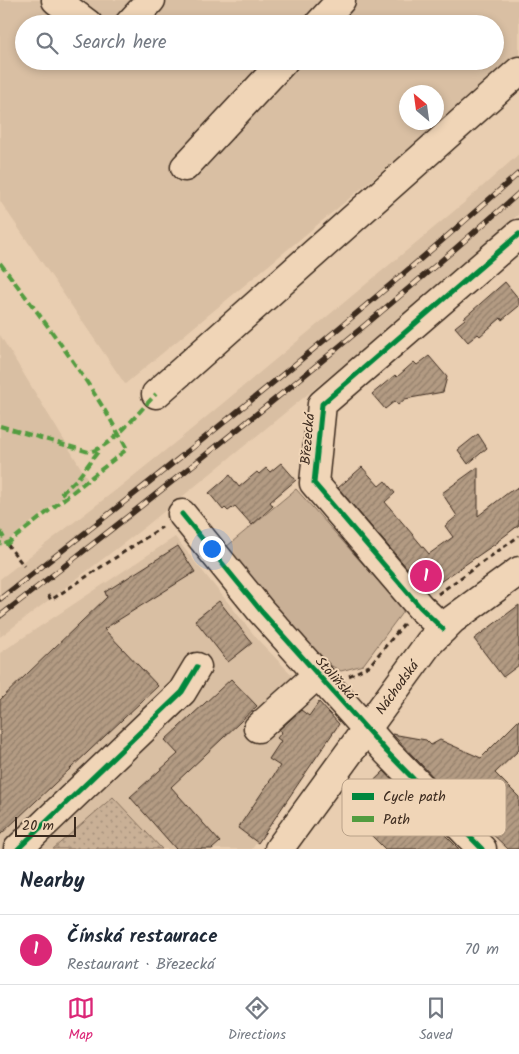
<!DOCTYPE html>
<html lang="en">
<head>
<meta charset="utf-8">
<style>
  :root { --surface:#fff; --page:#f6f6f7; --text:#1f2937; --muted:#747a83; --line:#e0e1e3; --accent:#db2777 }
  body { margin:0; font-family:Kalam,sans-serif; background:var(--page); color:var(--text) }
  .compass { position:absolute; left:399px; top:85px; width:45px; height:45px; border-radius:50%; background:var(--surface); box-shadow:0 2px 8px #0003; rotate:331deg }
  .scale { position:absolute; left:15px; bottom:12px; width:61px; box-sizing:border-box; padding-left:5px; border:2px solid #3b2a1e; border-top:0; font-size:14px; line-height:18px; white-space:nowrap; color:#3b2a1e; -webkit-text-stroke:4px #f0d5b7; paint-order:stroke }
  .you { position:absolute; left:211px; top:548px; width:18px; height:18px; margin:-12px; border:4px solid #fff; border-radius:50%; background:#1a73e8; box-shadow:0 0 0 8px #1a73e833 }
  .badge { display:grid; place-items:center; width:32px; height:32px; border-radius:50%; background:var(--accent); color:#fff; font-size:16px; font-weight:700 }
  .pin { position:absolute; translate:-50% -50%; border:2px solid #fff; box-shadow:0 1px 5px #0006 }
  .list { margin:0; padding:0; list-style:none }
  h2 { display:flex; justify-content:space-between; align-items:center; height:65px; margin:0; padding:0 20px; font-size:21px }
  h2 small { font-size:16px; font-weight:400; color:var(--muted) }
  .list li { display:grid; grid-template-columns:32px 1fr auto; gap:15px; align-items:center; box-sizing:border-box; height:70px; padding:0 20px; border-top:1px solid var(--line) }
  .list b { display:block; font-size:19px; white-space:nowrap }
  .list p { margin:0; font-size:16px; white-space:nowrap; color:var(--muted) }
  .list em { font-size:16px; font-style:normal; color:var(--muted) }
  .icon { flex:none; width:28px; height:28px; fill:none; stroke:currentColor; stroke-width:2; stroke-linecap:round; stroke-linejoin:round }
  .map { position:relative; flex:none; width:519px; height:849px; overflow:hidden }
  .search { position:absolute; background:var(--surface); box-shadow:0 2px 8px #0003; left:15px; right:15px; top:15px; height:55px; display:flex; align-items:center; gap:12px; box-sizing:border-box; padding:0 18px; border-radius:28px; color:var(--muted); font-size:19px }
  .sheet { height:135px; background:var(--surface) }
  nav { display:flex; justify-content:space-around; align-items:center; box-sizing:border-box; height:70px; border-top:1px solid var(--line); background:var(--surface); font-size:14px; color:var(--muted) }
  nav a { display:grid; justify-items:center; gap:2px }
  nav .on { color:var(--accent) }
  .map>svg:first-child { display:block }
  .built { fill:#d9bfa3; fill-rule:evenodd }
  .grass { fill:url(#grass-dots); stroke:#826d5a }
  .park { fill:#c9b096; stroke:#826d5a }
  .building { fill:url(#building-hatch); stroke:#3b2a1e }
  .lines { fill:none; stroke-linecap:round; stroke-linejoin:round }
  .minor-casing { stroke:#3b2a1e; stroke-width:31 }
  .major-casing { stroke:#3b2a1e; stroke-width:31 }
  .path { stroke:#3b2a1e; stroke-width:3; stroke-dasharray:5 4; stroke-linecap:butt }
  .minor { stroke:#f0d5b7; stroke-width:28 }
  .major { stroke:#f0d5b7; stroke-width:28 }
  .rail-casing { stroke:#3b2a1e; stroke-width:5.5 }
  .rail { stroke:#f0d5b7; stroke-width:4; stroke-dasharray:11; stroke-linecap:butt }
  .quiet { stroke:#529c3f; stroke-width:4; stroke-dasharray:8 4; stroke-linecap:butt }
  .cycleway-casing { stroke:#f0d5b7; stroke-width:8 }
  .cycleway { stroke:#00873e; stroke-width:5 }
  .labels { text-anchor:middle; stroke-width:4; stroke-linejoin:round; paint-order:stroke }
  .street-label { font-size:14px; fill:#3b2a1e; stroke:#f0d5b7 }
  .key { fill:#f0d5b7; stroke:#baa289; stroke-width:1 }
  .key-label { font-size:14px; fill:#3b2a1e }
</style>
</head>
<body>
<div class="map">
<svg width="519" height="849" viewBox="0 0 519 849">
  <defs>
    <pattern id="grass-dots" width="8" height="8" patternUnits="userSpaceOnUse" patternTransform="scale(1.25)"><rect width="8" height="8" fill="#c9b096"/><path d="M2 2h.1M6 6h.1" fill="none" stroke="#a48f7a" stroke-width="1.8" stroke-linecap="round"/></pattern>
    <pattern id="building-hatch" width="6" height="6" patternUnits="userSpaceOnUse" patternTransform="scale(1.25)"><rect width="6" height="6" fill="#b39b83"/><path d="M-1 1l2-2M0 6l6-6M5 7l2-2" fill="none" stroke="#937f6b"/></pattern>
  </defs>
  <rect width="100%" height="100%" fill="#e9ceb1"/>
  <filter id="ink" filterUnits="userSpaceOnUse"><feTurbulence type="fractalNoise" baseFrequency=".02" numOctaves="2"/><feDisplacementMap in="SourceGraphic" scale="10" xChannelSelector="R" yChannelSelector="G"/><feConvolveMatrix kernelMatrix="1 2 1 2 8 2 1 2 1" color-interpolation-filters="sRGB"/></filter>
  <g filter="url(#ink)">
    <g class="built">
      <path d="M0 0H519V58L125 384 0 201ZM24 24H495V61H24ZM406 92H436V122H406Z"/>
      <path d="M519 154V214L341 367 145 527 0 637V579L116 490 187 433 465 202Z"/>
      <path d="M0 335 87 478 0 547Z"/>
      <path d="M175 537 259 641 339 723 252 849H162L113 797 53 849H0V653Z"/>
    </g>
    <path class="grass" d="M113 797 162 849H53Z"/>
    <path class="park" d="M296 489 404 610 363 665 341 671 317 658 226 547Z"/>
    <g class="building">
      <path d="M505 282 519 299V306L502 320 501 318 480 336 478 334 468 342 455 327 465 319 464 318Z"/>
      <path d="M429 356 447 377 443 392 405 399 398 405 395 401 385 409 372 394 395 375 397 377 414 362 417 365Z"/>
      <path d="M478 434 487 448 468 464 458 450Z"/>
      <path d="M281 463 296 480 270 502 273 506 252 525 235 506 228 511 225 508 223 510 209 493 230 475 239 487 257 472 259 474 266 468 270 472Z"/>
      <path d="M362 467 379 486 385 481 395 493 385 502 429 554 453 537 445 526 457 516 442 493 478 467V516L509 492 519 487V525L498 541V542L427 591 338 488Z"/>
      <path d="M178 546 195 572 104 629 158 686 0 835V700L107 597 105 592Z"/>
      <path d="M219 601 252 643 228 662 195 620Z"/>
      <path d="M519 605V665L503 677 474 639Z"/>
      <path d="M231 679 257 706 171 787 220 842 212 849H176L130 797 178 754 165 740Z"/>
      <path d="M319 702 339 724 258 843 238 828 280 766 269 759 281 741 277 738 282 732 279 730 301 710 309 716Z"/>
      <path d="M519 720V750L495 773 519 797V849H508L440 784 392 734 426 740 431 745 440 740 481 758Z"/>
      <path d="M384 771 437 827 459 849H385L369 833 379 822 356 798Z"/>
    </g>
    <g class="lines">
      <defs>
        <g id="minor">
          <path d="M56 0 88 24"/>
          <path d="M129 24 151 0"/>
          <path d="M319 24 341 0"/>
          <path d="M185 167 284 61"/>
          <path d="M156 394 519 71"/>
          <path d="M182 514 261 611 387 752 482 849"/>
          <path d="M443 629 420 607 314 483 322 404 519 234"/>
          <path d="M258 728 318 674"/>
          <path d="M18 849 182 692 197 667"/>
        </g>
        <g id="major">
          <path id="s1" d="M279 849 429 643 452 620 519 571"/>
        </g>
      </defs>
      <use href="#minor" class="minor-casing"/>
      <use href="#major" class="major-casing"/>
      <g class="path">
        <path d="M7 544 24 566"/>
        <path d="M438 594 519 536"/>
        <path d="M48 595 51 600 162 527"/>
        <path d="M349 676 369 666 404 624"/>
      </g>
      <use href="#minor" class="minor"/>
      <use href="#major" class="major"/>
      <defs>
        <g id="rail">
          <path d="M0 599C177 462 352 322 519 173"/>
          <path d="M0 616C176 480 352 341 519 193"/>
        </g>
      </defs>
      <use href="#rail" class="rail-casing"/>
      <use href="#rail" class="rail"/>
      <g class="quiet">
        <path d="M0 263C46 323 91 382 127 449L7 544 0 543"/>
        <path d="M0 426 89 452C113 447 139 411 156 394"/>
        <path d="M61 494 78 478 100 449"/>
        <path d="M0 531 7 544"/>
      </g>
      <defs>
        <g id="cycleway">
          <path d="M182 514 261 611 387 752 482 849"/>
          <path d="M443 629 420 607 314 483 322 404 519 234"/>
          <path d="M18 849 182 692 197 667"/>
        </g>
      </defs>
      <use href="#cycleway" class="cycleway-casing"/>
      <use href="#cycleway" class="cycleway"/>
    </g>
  </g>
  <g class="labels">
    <g class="street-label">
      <text transform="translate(307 439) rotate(-85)" y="5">Březecká</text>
      <text transform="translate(336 678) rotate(48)" y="5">Stoliňská</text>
      <text dy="5" stroke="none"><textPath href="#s1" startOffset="200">Náchodská</textPath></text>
    </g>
  </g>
  <rect x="342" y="779" width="164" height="57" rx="8" class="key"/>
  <rect x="352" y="793" width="22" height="7" fill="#00873e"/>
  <rect x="352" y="816" width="22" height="6" fill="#529c3f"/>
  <g class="key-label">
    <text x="383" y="801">Cycle path</text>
    <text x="383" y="824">Path</text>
  </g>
</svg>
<svg class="compass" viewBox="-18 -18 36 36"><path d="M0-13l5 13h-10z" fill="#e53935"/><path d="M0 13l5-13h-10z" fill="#747a83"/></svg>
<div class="scale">20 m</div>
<div class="you"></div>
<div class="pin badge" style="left:426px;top:576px">1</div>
<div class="search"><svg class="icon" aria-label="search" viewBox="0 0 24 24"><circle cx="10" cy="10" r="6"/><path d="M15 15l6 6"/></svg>Search here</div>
</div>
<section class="sheet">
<h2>Nearby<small></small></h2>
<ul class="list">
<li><span class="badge">1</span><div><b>Čínská restaurace</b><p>Restaurant · Březecká</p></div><em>70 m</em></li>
</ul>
</section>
<nav>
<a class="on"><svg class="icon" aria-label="map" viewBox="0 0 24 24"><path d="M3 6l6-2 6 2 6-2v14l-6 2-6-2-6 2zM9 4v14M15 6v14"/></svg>Map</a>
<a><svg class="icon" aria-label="directions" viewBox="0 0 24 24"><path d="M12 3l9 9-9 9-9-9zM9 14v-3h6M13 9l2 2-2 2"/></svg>Directions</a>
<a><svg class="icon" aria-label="saved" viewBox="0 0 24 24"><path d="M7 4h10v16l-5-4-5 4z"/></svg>Saved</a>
</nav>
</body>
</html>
